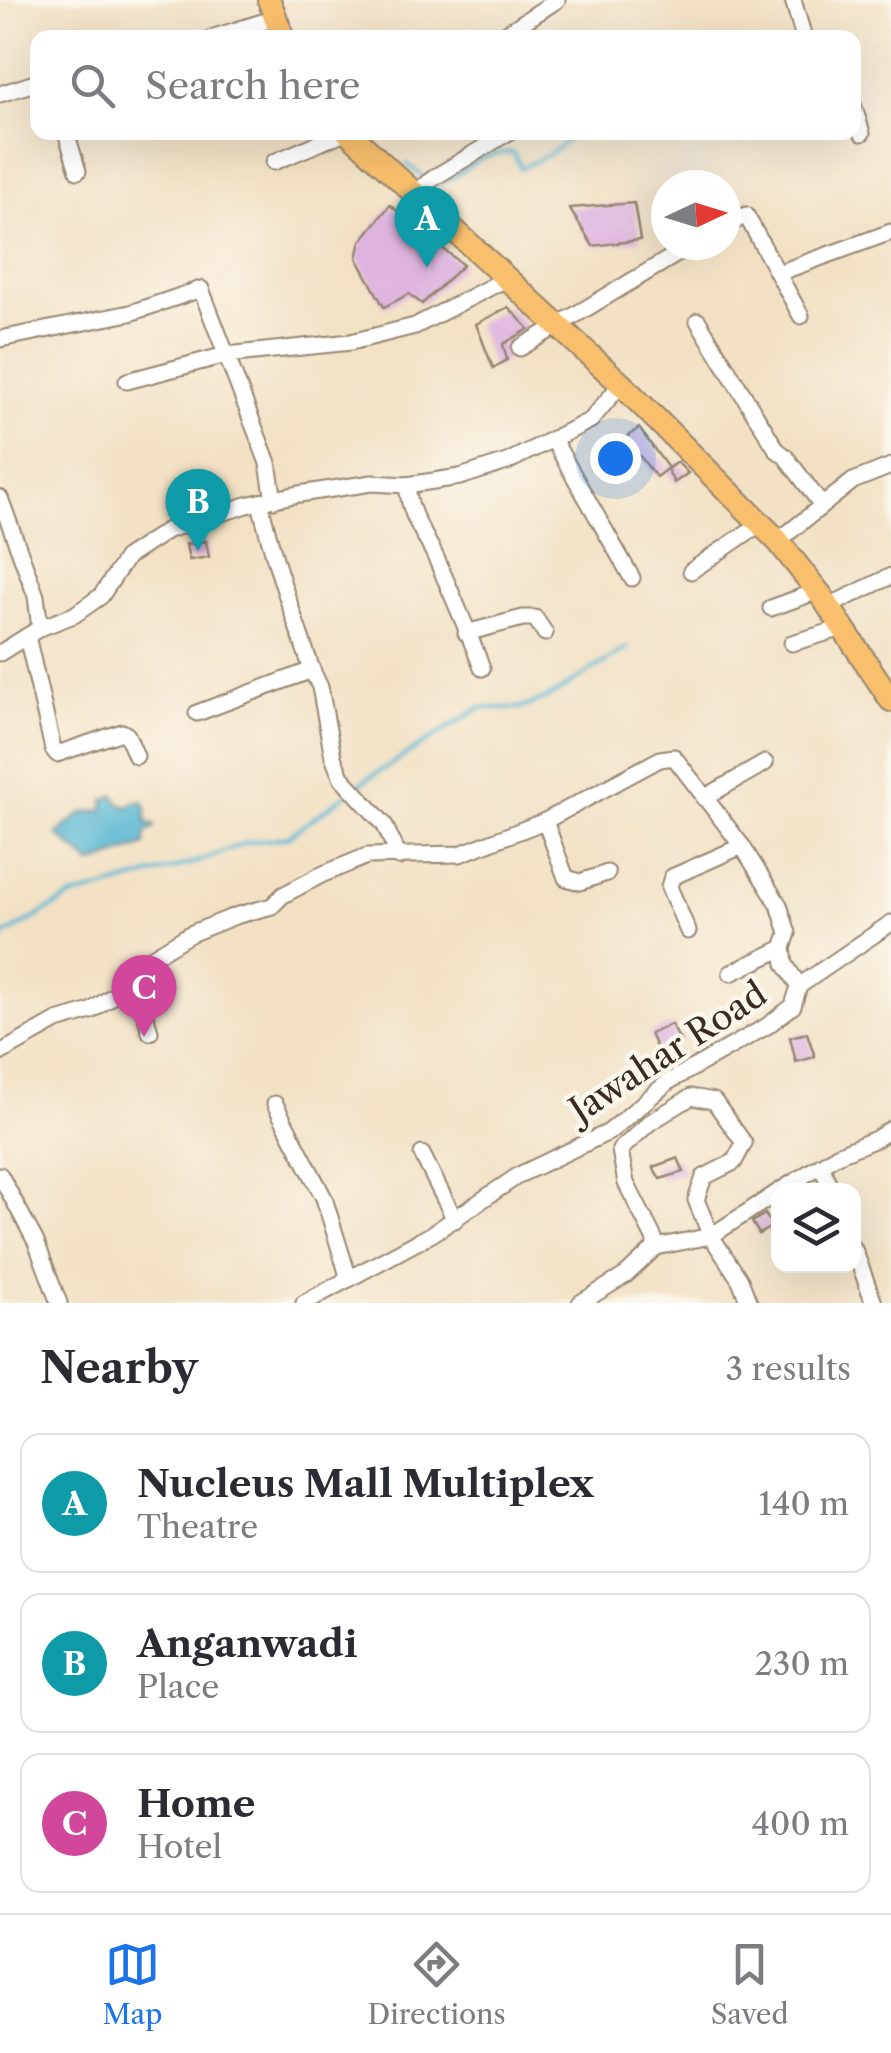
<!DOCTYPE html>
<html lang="en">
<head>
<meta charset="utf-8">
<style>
  :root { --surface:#fff; --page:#f7f7f7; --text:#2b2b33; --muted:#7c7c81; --line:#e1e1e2; --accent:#1a73e8 }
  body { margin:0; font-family:"Libre Caslon Text",serif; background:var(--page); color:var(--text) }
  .controls { position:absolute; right:30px; bottom:30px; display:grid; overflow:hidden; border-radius:20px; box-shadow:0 10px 40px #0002 }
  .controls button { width:90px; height:90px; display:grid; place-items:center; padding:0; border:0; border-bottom:2px solid var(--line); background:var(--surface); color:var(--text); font:50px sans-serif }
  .compass { position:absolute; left:651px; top:170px; width:90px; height:90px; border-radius:50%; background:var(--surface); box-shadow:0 10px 40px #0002; rotate:86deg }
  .you { position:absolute; left:615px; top:458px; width:35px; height:35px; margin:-25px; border:8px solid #fff; border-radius:50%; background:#1a73e8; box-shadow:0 0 0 15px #1a73e833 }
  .badge { display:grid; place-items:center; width:65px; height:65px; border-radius:50%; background:var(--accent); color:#fff; font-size:32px; font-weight:700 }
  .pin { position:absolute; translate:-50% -82px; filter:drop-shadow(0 2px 5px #0008) }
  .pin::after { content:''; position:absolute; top:52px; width:35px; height:30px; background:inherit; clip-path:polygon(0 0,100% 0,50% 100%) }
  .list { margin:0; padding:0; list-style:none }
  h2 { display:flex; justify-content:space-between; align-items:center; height:130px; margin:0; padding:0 40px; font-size:42px }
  h2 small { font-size:32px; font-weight:400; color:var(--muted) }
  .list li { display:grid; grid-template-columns:65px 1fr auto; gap:30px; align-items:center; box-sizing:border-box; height:140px; margin:0 20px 20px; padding:0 20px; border:2px solid var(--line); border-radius:20px }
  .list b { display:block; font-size:38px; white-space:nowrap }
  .list p { margin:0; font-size:32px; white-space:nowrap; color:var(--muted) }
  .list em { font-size:32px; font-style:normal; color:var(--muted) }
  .icon { flex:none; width:55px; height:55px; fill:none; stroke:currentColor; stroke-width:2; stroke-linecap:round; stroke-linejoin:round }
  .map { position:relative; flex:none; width:891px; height:1303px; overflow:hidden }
  .search { position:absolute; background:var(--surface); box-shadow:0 10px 40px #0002; left:30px; right:30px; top:30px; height:110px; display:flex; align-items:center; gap:25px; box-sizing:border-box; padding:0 35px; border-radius:20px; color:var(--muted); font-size:38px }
  .sheet { height:610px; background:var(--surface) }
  nav { display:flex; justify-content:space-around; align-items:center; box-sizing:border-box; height:140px; border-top:2px solid var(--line); background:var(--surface); font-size:28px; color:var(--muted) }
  nav a { display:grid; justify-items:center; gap:5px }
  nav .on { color:var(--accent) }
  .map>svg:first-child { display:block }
  .water { fill:#54b6d3; stroke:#487078; stroke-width:2.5 }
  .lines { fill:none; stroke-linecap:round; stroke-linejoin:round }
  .stream { stroke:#54b6d3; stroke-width:4 }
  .building { fill:#deb3df }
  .minor-casing { stroke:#968671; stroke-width:19 }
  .highway-casing { stroke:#968671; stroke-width:26 }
  .minor { stroke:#fff; stroke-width:15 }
  .highway { stroke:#f8bf6c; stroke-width:22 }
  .labels { text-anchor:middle; stroke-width:9; stroke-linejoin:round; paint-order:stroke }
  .street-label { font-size:35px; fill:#3b2a1e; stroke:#fbf7ec }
</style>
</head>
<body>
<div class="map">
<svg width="891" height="1303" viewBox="0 0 891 1303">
  <rect width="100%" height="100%" fill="#fbf7ec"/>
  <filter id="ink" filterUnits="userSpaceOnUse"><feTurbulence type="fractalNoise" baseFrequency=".01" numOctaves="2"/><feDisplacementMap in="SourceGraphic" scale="20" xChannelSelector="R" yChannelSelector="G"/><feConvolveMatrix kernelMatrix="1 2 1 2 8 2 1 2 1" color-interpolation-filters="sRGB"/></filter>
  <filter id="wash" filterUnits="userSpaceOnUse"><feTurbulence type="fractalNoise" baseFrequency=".0048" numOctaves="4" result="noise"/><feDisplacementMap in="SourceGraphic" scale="40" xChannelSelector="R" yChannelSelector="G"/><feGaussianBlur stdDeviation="2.25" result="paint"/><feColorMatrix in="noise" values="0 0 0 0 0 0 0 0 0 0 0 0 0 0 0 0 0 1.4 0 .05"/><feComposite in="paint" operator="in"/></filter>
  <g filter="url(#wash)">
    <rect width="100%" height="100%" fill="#f2e1c4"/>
    <path class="water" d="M114 795 120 804 128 807 134 802 143 801 147 809 146 822 155 826 145 834V845L91 864 57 834 82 813 104 810V800Z"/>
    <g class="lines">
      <g class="stream">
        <path d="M407 164 427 179"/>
        <path d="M436 183C453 181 464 168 479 159 489 154 502 153 513 152L521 168 551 153 578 132"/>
        <path d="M358 785 480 708H521L548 698 628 647"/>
        <path d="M0 944 5 935 69 898 200 861 245 843 287 837 351 791"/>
      </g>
    </g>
    <g id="blocks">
      <g class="building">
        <path d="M634 203 640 240 593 246 569 208Z"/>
        <path d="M390 205 463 265 422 304 409 294 384 307 357 258 361 241Z"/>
        <path d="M508 307 529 329 503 344 507 360 493 368 476 324Z"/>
        <path d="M639 428 668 468 656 477 626 438Z"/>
        <path d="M677 462 688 473 674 483 667 469Z"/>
        <path d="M206 541 209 557 189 560 186 544Z"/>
        <path d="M671 1024 681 1042 659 1053 650 1034Z"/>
        <path d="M807 1033 815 1057 796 1062 790 1037Z"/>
        <path d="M678 1158 684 1172 660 1179 653 1167Z"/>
        <path d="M765 1214 772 1226 759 1234 752 1222Z"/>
      </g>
    </g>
  </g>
  <g filter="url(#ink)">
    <use href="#blocks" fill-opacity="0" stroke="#968671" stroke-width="2.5"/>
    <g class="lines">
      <defs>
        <g id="minor">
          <path d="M793 0 804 38"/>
          <path d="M211 38 275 18"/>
          <path d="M499 38 557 0"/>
          <path d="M0 94 38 82"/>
          <path d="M854 107 862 133"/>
          <path d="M66 132 78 171"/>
          <path d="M274 162 345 132"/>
          <path d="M413 194 435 177 509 132"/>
          <path d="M726 226 746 215 801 316"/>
          <path d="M778 273 891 232"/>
          <path d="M698 321 777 450 785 456 821 504"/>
          <path d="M0 339 130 313 201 289 268 463 274 500"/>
          <path d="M520 348 692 245"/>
          <path d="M127 381 226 355 351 342 415 326 506 279"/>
          <path d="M554 441 632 578"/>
          <path d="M407 485C410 518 423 530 436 558 452 594 468 631 482 668"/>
          <path d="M0 498 36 596 40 628"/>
          <path d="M260 502C273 560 293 614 312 670"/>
          <path d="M778 541 853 481 891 466"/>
          <path d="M691 571 761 523"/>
          <path d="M829 606 891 576"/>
          <path d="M771 608 818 591"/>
          <path d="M466 633 523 618H535L545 633"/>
          <path d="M27 636 53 749 57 754 122 732 127 735 136 756"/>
          <path d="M792 643 843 628"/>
          <path d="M0 653 40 628 74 615 101 596 127 557 168 530 250 504 299 494 372 483 407 485 460 477 507 462 591 420 621 384"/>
          <path d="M197 713 312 670 320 687 333 757 341 777 384 824 399 857"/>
          <path d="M704 798 765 763"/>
          <path d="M545 821 566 878 580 882 607 873"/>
          <path d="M688 931 669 887 672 877 742 846"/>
          <path d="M134 972 150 1032"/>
          <path d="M731 973 783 948"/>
          <path d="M0 1053 57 1021 91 1011 120 991 134 972 149 959 190 934 235 916 272 906 283 895 321 875 367 856 460 854 545 821 660 759 674 757 742 846 779 905 788 933 783 948 785 964 799 986"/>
          <path d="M275 1104 324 1198 349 1279"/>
          <path d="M422 1154 455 1220"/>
          <path d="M821 1165 831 1190"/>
          <path d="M0 1175 36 1242 59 1303"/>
          <path d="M781 1190 837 1155 876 1139 891 1129"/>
          <path d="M656 1247 711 1236 778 1192"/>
          <path d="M854 1249 874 1303"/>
          <path d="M304 1303 432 1234 519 1175 609 1132 668 1082 767 1026 793 1006 799 986 891 923"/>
          <path d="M580 1303 626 1275 656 1247 654 1238 626 1183 620 1150 649 1123 691 1097 714 1101 744 1143 734 1162 704 1177 696 1200 711 1236 740 1280 749 1303"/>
        </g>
        <g id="highway">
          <path d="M269 0 283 38"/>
          <path d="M348 132 621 384 778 541 823 598 891 700"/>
        </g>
      </defs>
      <use href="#minor" class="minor-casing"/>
      <use href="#highway" class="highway-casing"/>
      <use href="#minor" class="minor"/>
      <use href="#highway" class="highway"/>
    </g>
  </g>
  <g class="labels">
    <g class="street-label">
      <text transform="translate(668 1052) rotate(-33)" y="12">Jawahar Road</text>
    </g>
  </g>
</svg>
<div class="controls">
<button><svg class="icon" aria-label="layers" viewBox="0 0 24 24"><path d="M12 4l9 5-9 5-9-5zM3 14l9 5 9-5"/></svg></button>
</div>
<svg class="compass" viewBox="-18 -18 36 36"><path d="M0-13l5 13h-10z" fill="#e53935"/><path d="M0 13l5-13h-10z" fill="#7c7c81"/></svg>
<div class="you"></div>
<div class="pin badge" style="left:427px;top:268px;background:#0f9aa8">A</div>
<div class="pin badge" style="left:198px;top:551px;background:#0f9aa8">B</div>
<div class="pin badge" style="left:144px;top:1037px;background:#d1479c">C</div>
<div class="search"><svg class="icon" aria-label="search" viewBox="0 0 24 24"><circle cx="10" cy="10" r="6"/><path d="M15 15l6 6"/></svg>Search here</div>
</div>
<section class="sheet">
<h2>Nearby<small>3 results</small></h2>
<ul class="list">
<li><span class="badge" style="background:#0f9aa8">A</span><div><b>Nucleus Mall Multiplex</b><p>Theatre</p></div><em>140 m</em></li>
<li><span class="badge" style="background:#0f9aa8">B</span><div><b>Anganwadi</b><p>Place</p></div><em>230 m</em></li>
<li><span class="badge" style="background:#d1479c">C</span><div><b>Home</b><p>Hotel</p></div><em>400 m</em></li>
</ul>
</section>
<nav>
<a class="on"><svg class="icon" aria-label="map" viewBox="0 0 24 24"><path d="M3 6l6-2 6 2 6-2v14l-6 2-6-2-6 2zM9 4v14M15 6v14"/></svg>Map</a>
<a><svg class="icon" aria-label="directions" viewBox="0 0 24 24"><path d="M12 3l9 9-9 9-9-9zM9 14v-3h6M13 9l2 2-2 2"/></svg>Directions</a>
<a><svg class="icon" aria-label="saved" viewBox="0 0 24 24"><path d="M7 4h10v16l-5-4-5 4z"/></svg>Saved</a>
</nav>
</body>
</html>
